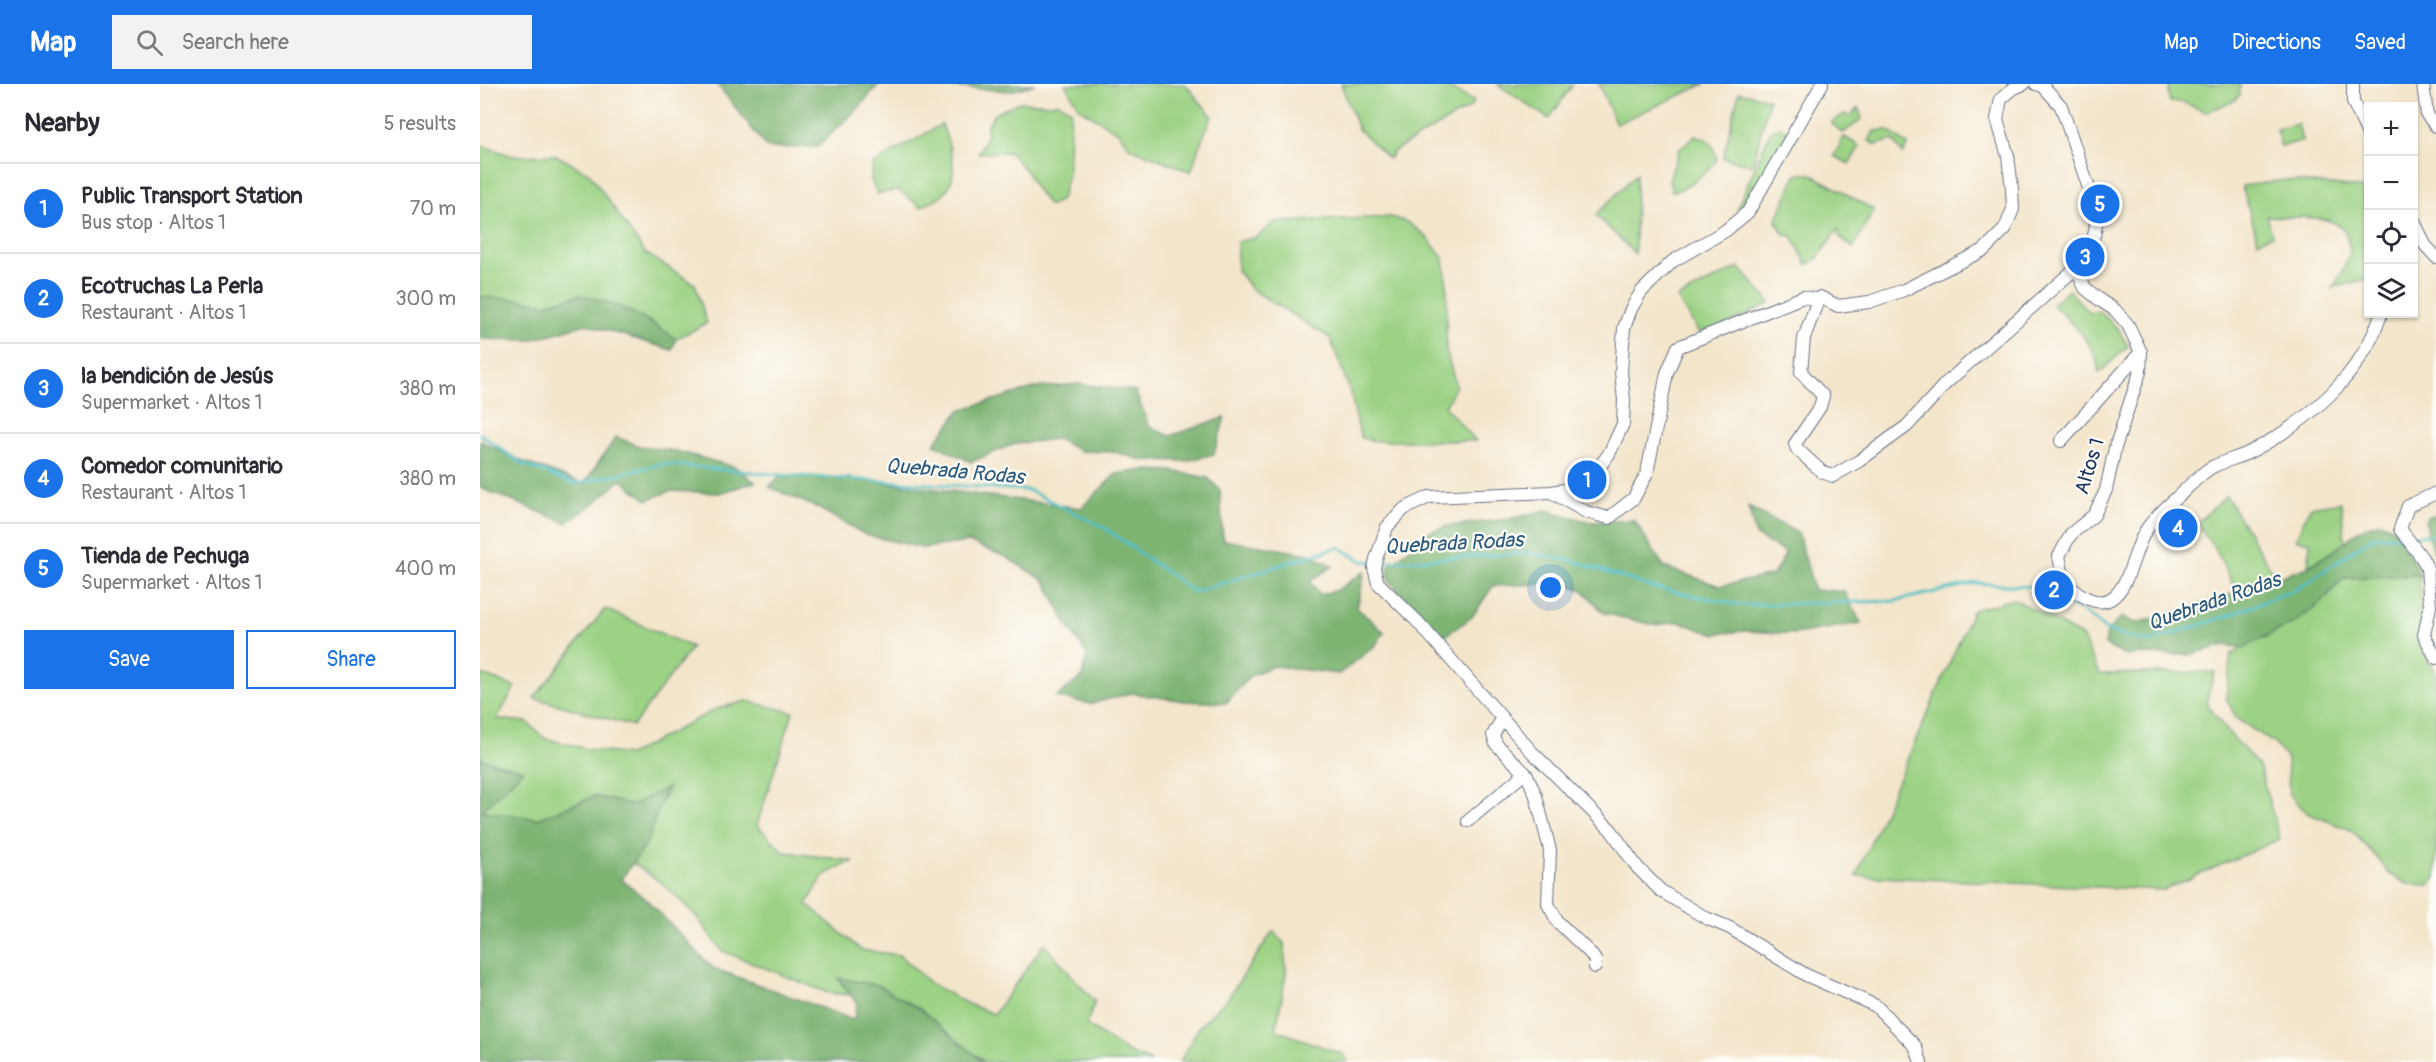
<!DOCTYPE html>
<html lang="en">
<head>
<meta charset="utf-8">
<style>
  :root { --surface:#fff; --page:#f2f2f3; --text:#2b2b33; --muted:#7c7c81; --line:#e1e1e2; --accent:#1a73e8 }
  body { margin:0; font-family:Pangolin,sans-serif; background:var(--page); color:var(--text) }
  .controls { position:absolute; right:18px; top:18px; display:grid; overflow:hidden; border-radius:0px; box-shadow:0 2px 4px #0004 }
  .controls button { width:54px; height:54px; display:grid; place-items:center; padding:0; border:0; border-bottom:2px solid var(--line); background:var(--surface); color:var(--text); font:30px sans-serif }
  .you { position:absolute; left:1071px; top:504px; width:21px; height:21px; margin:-15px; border:4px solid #fff; border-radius:50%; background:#1a73e8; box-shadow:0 0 0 9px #1a73e833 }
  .badge { display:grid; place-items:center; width:39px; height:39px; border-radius:50%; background:var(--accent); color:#fff; font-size:20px; font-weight:700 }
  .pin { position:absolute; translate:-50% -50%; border:3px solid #fff; box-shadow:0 2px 6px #0006 }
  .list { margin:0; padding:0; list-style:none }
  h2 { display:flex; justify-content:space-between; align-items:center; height:78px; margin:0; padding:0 24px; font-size:26px }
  h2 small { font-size:20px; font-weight:400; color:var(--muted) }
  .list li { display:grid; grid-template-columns:39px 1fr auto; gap:18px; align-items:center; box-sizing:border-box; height:90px; padding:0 24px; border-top:2px solid var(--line) }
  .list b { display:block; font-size:22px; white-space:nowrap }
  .list p { margin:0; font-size:20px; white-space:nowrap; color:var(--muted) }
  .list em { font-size:20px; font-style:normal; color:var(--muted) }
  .actions { display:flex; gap:12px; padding:18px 24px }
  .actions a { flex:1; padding:14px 0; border:2px solid var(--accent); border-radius:0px; text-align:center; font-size:21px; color:var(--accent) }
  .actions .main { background:var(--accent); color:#fff }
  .icon { flex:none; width:33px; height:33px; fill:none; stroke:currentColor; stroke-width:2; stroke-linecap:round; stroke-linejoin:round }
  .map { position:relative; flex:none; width:1956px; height:978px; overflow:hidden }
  header { display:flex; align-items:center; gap:36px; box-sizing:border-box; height:84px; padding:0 30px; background:var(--accent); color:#fff }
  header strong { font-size:28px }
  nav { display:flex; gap:33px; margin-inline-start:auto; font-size:21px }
  .search { width:420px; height:54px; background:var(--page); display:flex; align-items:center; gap:15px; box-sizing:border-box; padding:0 21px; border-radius:0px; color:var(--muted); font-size:22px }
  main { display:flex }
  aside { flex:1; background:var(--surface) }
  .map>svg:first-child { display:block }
  .green { fill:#9cd284; stroke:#5c8071; stroke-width:1.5 }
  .forest { fill:#7db472; stroke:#4c7268; stroke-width:1.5 }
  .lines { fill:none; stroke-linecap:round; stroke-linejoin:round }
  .stream { stroke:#52c0c6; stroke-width:3 }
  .minor-casing { stroke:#676f84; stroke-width:14 }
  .minor { stroke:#fff; stroke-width:12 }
  .labels { text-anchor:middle; stroke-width:4.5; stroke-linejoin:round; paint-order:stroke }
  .street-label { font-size:20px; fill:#1b2f5e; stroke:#fdfcf7 }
  .water-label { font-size:21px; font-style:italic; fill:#2c5a7d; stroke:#fdfcf7 }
</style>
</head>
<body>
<header>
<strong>Map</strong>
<div class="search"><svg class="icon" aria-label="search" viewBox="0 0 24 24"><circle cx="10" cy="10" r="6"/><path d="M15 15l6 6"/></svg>Search here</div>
<nav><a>Map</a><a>Directions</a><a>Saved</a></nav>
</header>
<main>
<aside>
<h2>Nearby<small>5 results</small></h2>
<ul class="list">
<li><span class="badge">1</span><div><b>Public Transport Station</b><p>Bus stop · Altos 1</p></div><em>70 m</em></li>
<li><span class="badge">2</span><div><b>Ecotruchas La Perla</b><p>Restaurant · Altos 1</p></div><em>300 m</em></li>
<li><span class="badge">3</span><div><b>la bendición de Jesús</b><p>Supermarket · Altos 1</p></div><em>380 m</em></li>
<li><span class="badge">4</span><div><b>Comedor comunitario</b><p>Restaurant · Altos 1</p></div><em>380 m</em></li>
<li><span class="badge">5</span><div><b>Tienda de Pechuga</b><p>Supermarket · Altos 1</p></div><em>400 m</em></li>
</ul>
<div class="actions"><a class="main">Save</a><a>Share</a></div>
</aside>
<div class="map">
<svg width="1956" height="978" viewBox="0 0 1956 978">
  <rect width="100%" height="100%" fill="#fdfcf7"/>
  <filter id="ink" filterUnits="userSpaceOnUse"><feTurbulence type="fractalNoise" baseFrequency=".0167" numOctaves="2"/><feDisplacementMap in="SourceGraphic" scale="12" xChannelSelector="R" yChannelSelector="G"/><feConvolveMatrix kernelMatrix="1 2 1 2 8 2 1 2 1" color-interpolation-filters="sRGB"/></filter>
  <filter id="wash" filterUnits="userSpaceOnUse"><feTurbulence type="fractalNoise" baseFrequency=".008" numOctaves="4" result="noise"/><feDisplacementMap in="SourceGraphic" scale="24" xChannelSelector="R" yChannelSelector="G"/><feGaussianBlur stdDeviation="1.35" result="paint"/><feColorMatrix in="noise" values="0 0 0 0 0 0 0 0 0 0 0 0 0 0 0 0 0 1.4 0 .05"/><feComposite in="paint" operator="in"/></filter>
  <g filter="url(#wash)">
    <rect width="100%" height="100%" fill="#f3e5ca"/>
    <g class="green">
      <path d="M585 0H705L732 32 719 63 711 88 650 64 638 48 599 24Z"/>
      <path d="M861 0H961L994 17 991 23 914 67 909 75 878 45Z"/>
      <path d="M1017 0H1093L1069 35Z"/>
      <path d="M1119 0H1225L1136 40Z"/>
      <path d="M1690 0H1760V11L1752 18 1726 28 1702 18H1690L1688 10Z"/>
      <path d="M1259 8 1289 15 1273 81 1243 74Z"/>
      <path d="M539 18 572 20 577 18 591 26 588 91 581 116 569 122 556 105 546 87 529 68 498 69 507 51V42L514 30Z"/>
      <path d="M1378 23 1382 35 1363 49 1351 39 1364 30 1371 32Z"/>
      <path d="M462 40C468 58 480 86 468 104 463 113 450 118 441 123L418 106 397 110 391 96 393 80Z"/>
      <path d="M1818 40 1822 57 1801 62 1796 45Z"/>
      <path d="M1301 43 1308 48 1265 127 1257 125 1291 46Z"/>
      <path d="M1407 46 1428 61 1423 70 1413 56 1396 61 1389 57 1394 47Z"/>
      <path d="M1215 51C1230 55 1233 60 1237 75 1231 86 1204 107 1192 107L1189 96 1199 66Z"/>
      <path d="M1364 53 1380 62 1369 80 1354 72Z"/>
      <path d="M0 61 33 72 76 71 110 90 165 169 215 200 227 239 196 255 171 238 100 211 65 220 36 215 0 213Z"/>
      <path d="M1322 89 1331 90 1394 126 1373 164 1359 152 1358 145 1338 174 1327 181 1312 152 1304 150 1296 137 1315 92Z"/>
      <path d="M1156 90 1155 170 1116 131Z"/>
      <path d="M1805 96 1888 105V195L1852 204 1861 191 1870 169C1869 162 1868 152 1864 146 1851 129 1807 134 1787 132L1792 151 1778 157 1762 102Z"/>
      <path d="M911 133 927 138 946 152 964 175 967 203 966 266 976 302 965 323 996 357H895L881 354 869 304 850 254 771 205 757 186V158L777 153 794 138Z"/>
      <path d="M1259 183 1290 219 1250 239 1219 249 1197 214Z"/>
      <path d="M1589 206 1609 229 1619 227 1638 245 1648 262 1619 289C1616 258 1593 241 1572 220Z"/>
      <path d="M1746 412 1797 495 1756 508 1737 468 1717 439Z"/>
      <path d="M1861 418 1865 459 1828 483 1830 457H1823L1816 455 1830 423Z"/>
      <path d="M1940 491 1943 565 1956 590V794L1950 801 1927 800 1908 789 1900 777 1871 746 1827 729 1809 710 1807 675 1794 659 1757 635 1746 614 1751 570 1817 537 1842 518 1863 494Z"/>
      <path d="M1534 515 1602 552 1619 590 1735 588 1726 618 1742 641 1779 682 1800 755 1684 806 1376 792 1493 526Z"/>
      <path d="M125 525 212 563 153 642 54 614Z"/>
      <path d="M0 590 35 603 17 635 47 638 64 654 111 666 149 671 236 625 266 617 313 628 277 741 304 768 374 777 344 791 327 820 381 866 419 871 451 900 488 920 514 930 564 860 615 918 606 941 649 969 672 978H503L501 974 358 895 371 911 348 909 242 867 215 831 183 800 153 779C172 754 174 730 188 704L152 721 114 712 58 735 1 727 42 686 1 675Z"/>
      <path d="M793 847 804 859 806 889 796 946 865 971 868 978H700L719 943 748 914Z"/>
    </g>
    <g class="forest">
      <path d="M237 0H399L375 28 337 63 287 64Z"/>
      <path d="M423 0H555L531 7Z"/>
      <path d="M100 211C138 218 165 234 196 255L192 266 106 240 51 256 0 255V213L36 215 65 220Z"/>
      <path d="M599 300 655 307 669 342 690 352 745 333 734 370 706 377 662 376 634 368 600 367 577 355 534 360 491 378 454 360 480 326 554 304Z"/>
      <path d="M136 353 159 362 196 367 255 383 275 398 239 409 190 407 167 416 141 396 113 420 87 439 0 404V357L44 378 104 400Z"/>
      <path d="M664 386 692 387 728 394 740 406 743 456 829 470 853 482 830 497 840 511 857 506 885 487 877 524 904 548 896 561 859 590 794 582 771 591 746 619 704 617 651 609 611 620 576 613 602 593 607 570 587 541 565 497 526 473 489 458 443 464 386 451 338 424 289 403 301 391 371 394 601 424 636 390Z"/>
      <path d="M1268 423 1318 449 1334 506 1364 507 1381 539 1315 550 1265 547 1233 550 1199 538 1173 541 1124 529 1103 506 1081 499 1013 502 992 533 959 556 909 496 908 483 949 448 967 442 1030 435 1066 426 1111 438 1154 436 1184 483 1240 502 1293 491 1306 469 1276 452Z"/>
      <path d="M1956 430V469L1953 467 1945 438 1947 433Z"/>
      <path d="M1900 438 1915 444 1940 491 1863 494 1842 518 1817 537 1763 564 1745 561 1709 571 1659 570 1646 572 1625 561 1627 547 1642 533 1655 539 1674 535 1714 523 1828 483 1859 463 1879 446Z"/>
      <path d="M0 671 1 675 43 686 2 727 58 735 114 712 152 721 189 703 182 715 166 761 141 795 167 816 233 884 374 936 377 919 358 894 398 901 440 925 503 978H0Z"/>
    </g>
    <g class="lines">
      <g class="stream">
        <path d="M0 350 42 380 95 400 182 380 301 391 548 406 625 444 714 508 859 463 882 477 893 478"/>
        <path d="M1931 452 1956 451"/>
        <path d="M900 478 1049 469 1094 477 1171 503 1260 521 1415 517 1495 499 1554 503 1607 530 1627 547 1668 558 1750 531 1819 504 1893 453 1921 452"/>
      </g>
    </g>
  </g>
  <g filter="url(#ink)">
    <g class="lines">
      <defs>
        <g id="minor">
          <path d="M1342 0 1268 128 1245 147 1193 177 1161 208 1151 225 1144 244 1141 288 1144 316 1143 340 1129 370 1113 391 1090 405 1071 408 949 413 924 425 907 443 896 475 894 484 898 499 937 537 1052 668 1131 746 1157 783 1181 807 1226 834 1250 844 1326 891 1396 922 1435 962 1441 978"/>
          <path d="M1556 0 1563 2 1581 22 1616 125C1618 146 1611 167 1596 184L1605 204 1621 217 1635 226 1648 241 1661 268 1660 288 1635 364 1626 406 1614 431 1591 450 1579 472 1584 498C1597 508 1615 525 1632 514 1650 502 1654 464 1666 446 1675 432 1692 418 1704 407 1712 399 1722 389 1732 383 1744 377 1758 374 1770 368 1826 339 1882 292 1901 230"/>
          <path d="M1873 0V18L1888 50"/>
          <path d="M1943 0 1947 31 1956 42"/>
          <path d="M1934 137 1945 161 1956 173"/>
          <path d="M1338 216 1324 254 1321 288 1343 312 1340 323 1315 360 1317 365 1342 388 1353 392 1379 377 1427 342 1466 299 1596 184"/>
          <path d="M1581 357 1661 268"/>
          <path d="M1071 408 1106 428 1129 434 1154 414 1167 389 1187 289 1198 263 1323 213 1338 216 1340 213 1358 222 1389 218 1424 206 1504 166 1525 145 1533 125 1532 105 1528 72 1517 35 1521 15 1534 4 1544 0"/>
          <path d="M1956 409 1928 422 1920 445 1942 474 1947 484 1950 523 1944 551 1956 574"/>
          <path d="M1022 635 1013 651 1016 660 1047 691 1056 712 1070 766 1068 820 1078 838 1111 870 1115 876V883"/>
          <path d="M988 737 1045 689"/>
        </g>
      </defs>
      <use href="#minor" class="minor-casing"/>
      <use href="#minor" class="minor"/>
    </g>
  </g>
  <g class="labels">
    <g class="street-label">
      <text transform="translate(1609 382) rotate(-73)" y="7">Altos 1</text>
    </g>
    <g class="water-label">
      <text transform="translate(475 387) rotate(5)" y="7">Quebrada Rodas</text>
      <text transform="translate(974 459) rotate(-3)" y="7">Quebrada Rodas</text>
      <text transform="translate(1734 517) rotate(-19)" y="7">Quebrada Rodas</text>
    </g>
  </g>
</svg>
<div class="controls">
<button>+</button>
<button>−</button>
<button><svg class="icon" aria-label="locate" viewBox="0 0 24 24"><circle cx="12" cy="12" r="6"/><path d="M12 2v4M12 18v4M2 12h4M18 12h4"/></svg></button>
<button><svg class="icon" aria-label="layers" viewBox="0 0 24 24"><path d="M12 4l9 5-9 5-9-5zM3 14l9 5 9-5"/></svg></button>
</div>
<div class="you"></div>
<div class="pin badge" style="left:1107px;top:396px">1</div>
<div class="pin badge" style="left:1574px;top:506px">2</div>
<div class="pin badge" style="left:1605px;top:173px">3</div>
<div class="pin badge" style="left:1698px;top:444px">4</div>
<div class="pin badge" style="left:1620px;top:120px">5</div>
</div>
</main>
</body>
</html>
